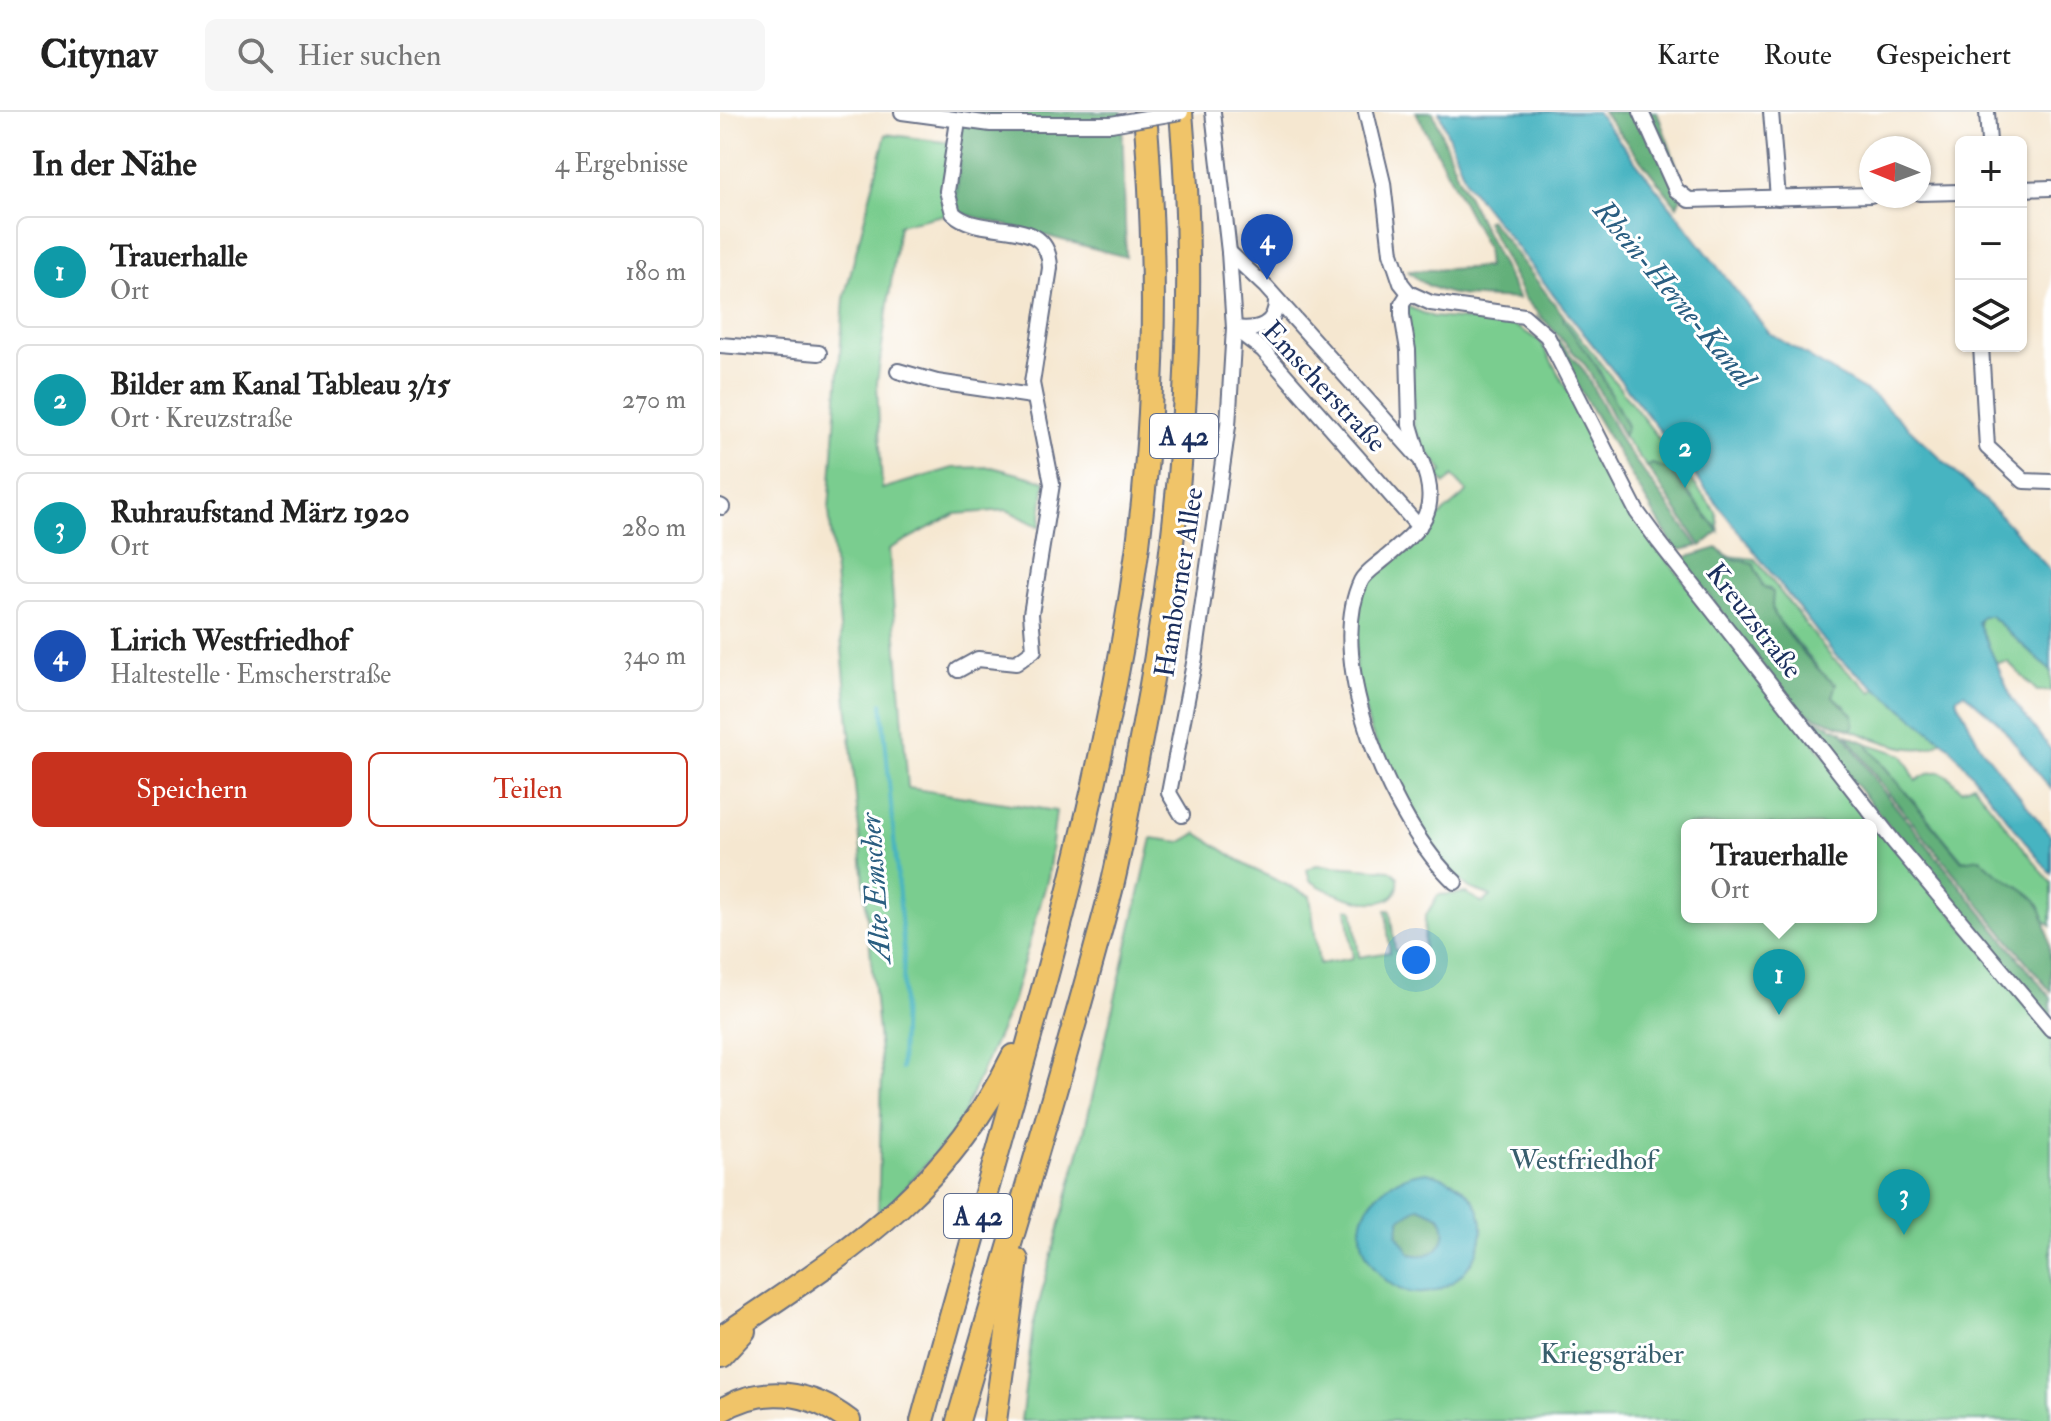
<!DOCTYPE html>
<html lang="de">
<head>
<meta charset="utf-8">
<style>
  :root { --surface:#fff; --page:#f6f6f6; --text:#222; --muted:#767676; --line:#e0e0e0; --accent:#c8321e }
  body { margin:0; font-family:"IM FELL Double Pica",serif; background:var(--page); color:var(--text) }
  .controls { position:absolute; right:24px; top:24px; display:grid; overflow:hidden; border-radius:12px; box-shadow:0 2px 6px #0004 }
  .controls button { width:72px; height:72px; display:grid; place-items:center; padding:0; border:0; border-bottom:2px solid var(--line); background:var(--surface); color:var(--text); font:40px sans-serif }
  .compass { position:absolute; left:1139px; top:24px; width:72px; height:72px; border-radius:50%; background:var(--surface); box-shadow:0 2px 6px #0004; rotate:271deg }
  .you { position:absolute; left:696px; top:848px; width:28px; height:28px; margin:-20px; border:6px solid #fff; border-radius:50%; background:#1a73e8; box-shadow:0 0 0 12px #1a73e833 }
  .badge { display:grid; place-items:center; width:52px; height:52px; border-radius:50%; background:var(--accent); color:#fff; font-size:26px; font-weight:700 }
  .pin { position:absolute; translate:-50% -66px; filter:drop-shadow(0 2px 4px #0008) }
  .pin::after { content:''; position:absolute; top:42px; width:28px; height:24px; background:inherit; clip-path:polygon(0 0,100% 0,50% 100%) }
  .popup { position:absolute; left:961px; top:707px; width:196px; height:104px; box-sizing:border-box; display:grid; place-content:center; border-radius:12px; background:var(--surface); filter:drop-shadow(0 2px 6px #0005); font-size:26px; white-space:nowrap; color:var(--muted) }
  .popup b { font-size:30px; color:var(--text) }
  .popup::after { content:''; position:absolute; left:50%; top:100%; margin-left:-16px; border:16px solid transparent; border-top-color:var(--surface) }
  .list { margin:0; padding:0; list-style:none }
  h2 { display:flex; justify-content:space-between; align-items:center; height:104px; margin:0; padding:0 32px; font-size:34px }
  h2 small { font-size:26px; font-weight:400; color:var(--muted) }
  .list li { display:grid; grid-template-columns:52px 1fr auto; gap:24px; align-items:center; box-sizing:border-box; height:112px; margin:0 16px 16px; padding:0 16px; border:2px solid var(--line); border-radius:12px }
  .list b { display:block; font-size:30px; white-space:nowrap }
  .list p { margin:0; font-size:26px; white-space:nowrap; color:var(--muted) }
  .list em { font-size:26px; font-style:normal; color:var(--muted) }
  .actions { display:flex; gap:16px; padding:24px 32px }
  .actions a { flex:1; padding:18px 0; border:2px solid var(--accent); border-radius:12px; text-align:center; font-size:28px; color:var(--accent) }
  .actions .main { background:var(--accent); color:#fff }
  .icon { flex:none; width:44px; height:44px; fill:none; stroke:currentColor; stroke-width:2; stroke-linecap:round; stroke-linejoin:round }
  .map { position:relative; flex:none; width:1331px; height:1309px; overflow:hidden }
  header { display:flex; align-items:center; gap:48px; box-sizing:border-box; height:112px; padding:0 40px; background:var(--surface); border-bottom:2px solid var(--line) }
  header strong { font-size:38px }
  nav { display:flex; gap:44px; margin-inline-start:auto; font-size:28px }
  .search { width:560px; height:72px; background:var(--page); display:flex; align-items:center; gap:20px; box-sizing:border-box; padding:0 28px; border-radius:12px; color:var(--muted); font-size:30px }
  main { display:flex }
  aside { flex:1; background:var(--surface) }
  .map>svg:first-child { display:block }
  .green { fill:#7acd8f; stroke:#4a7e76; stroke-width:2; fill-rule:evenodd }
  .forest { fill:#63b07a; stroke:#3f706c; stroke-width:2 }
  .water { fill:#46b4c1; stroke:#307290; stroke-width:2; fill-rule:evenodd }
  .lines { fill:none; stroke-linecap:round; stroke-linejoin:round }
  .stream { stroke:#46b4c1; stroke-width:4 }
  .minor-casing { stroke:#676f86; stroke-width:18 }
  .highway-casing { stroke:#676f86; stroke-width:26 }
  .minor { stroke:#fff; stroke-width:14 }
  .highway { stroke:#f0c469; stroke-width:22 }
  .minor-bridge-casing { stroke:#676f86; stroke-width:18; stroke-linecap:butt }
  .minor-bridge { stroke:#fff; stroke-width:14 }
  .labels { text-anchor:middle; stroke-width:6; stroke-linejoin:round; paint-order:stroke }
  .shield { fill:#fff; stroke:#5f6d8e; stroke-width:2 }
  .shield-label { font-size:26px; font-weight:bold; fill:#1b2f5e }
  .street-label { font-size:28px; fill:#1b2f5e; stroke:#fff }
  .park-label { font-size:28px; fill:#385e6d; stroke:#fff }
  .water-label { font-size:30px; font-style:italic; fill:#2a5e81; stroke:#fff }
</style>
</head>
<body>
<header>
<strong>Citynav</strong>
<div class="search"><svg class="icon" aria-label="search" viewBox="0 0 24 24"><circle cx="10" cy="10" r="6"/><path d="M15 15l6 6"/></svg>Hier suchen</div>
<nav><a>Karte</a><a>Route</a><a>Gespeichert</a></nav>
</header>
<main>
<aside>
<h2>In der Nähe<small>4 Ergebnisse</small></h2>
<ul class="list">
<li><span class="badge" style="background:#0f9aa8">1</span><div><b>Trauerhalle</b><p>Ort</p></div><em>180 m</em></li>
<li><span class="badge" style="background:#0f9aa8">2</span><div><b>Bilder am Kanal Tableau 3/15</b><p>Ort · Kreuzstraße</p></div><em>270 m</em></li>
<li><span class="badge" style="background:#0f9aa8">3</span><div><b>Ruhraufstand März 1920</b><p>Ort</p></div><em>280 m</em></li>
<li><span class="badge" style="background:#1a4fb4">4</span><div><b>Lirich Westfriedhof</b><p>Haltestelle · Emscherstraße</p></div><em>340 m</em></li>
</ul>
<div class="actions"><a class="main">Speichern</a><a>Teilen</a></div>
</aside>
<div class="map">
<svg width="1331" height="1309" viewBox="0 0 1331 1309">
  <rect width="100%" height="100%" fill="#fff"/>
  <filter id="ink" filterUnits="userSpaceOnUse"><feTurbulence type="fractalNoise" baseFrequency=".0125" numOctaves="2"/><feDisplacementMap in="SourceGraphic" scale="16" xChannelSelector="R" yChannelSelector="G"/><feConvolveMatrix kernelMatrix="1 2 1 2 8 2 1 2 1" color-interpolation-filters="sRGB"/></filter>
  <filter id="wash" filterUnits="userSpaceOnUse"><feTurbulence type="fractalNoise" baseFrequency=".006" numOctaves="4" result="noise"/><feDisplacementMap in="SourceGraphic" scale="32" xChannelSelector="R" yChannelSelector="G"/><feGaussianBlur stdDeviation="1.8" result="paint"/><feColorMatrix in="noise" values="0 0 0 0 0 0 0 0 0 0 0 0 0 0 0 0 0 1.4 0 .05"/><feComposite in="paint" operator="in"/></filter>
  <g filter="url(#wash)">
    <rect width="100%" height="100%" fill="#f5e7d0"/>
    <g class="green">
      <path d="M166 22 239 32 236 100 179 113 157 271 162 377 233 356 272 355 325 369 320 415 287 398 235 402 169 437 188 676 336 699 328 765 292 891 237 1016 158 1107 162 963 109 398 124 187Z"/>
      <path d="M686 194 713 205 790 211 820 229 866 311 887 359 934 432 1331 924V1309H301L313 1214 363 1025 432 726 461 730 477 721 531 756 590 784 599 852 633 846 627 797 633 798 639 845 670 840 666 798H670L675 839 704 836 705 805 718 783 746 781 763 791 771 784 750 776 730 761 696 716 650 618 635 559 638 493 645 469 747 380 733 364 725 372 717 364 723 359 703 335 694 317ZM967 713H1151V805H967Z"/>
      <path d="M843 203 996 400 999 419 958 368 932 352 927 355 903 324 907 314 877 254 843 209Z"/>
      <path d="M997 436 1009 444 1035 447 1112 546 1152 580 1156 576 1222 628C1202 649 1155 626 1131 618L1134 613 1126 595 1112 584C1115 568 1065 520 1054 502 1050 494 1053 486 1050 477L1043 475 1026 449 1008 446Z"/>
      <path d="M1261 504H1271L1331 559V579H1317L1288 550 1276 551 1259 513Z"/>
      <path d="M1149 632 1183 643 1196 669C1218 653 1225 659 1241 678L1253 672 1331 771V814L1260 746 1243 749 1148 635Z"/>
      <path d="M596 753 670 758 678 765C683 811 609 783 590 768L587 758Z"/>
    </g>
    <g class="forest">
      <path d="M242 0H402L406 145 236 100Z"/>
      <path d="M696 0H713L738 65 799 187C758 184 719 189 688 159L768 155 766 135Z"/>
      <path d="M883 0H937L965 76 957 94Z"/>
      <path d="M769 107 843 203 844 209 877 255 907 314 903 324 866 254 805 187 766 109Z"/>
      <path d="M816 204 863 257 903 332 978 434 961 438 954 435Z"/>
      <path d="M932 352 948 357 999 419 981 434 927 355Z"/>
      <path d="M997 436 1008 446 1033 451 1043 475 1053 480C1053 486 1051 494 1053 499 1058 513 1103 566 1116 572L1112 584 1133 603 1134 613 1131 618 1077 598 964 451 967 445Z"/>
      <path d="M1091 606 1122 619 1159 674 1331 886V914L1089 615Z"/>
      <path d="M1127 623 1149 632 1148 635 1242 749 1260 746C1276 765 1299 771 1316 788 1331 812 1331 850 1331 880L1161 672Z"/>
      <circle cx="701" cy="1120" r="24"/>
    </g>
    <g class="water">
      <path d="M719 0H877L1049 221 1157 286 1278 401 1331 459V559L1271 504H1262L1258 510 1292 587 1331 638V677L1277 609 1244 581 1236 586 1260 634 1331 724V762L1230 635 1116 544 747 72Z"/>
      <path d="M707 1060C833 1093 712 1247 650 1149 622 1104 663 1064 707 1060ZM699 1095 720 1104C733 1126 716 1149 691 1142L677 1122 680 1107Z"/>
    </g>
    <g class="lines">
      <path class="stream" d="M162 591 184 840 181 957"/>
    </g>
  </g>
  <g filter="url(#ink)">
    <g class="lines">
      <defs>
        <g id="minor">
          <path d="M182 0 271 12H391"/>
          <path d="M646 0 663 71 671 141 681 171 689 181 711 191 804 204 827 224 917 400 939 430 1174 730 1331 917"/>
          <path d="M921 0 956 78 969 88 1151 83"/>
          <path d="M1051 0 1058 86"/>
          <path d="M1267 0 1269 30"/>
          <path d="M238 9 227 79 233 101C263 129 329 100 330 156L312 271 332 372 311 502 314 538 296 551 258 547 238 558"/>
          <path d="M1301 77 1331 76"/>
          <path d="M1199 81 1241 80"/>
          <path d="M509 140 546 175 701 348C723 400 701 416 663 448 656 454 645 461 641 469 603 550 674 714 735 770"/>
          <path d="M689 181 682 192V203L688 238 690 313 698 340"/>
          <path d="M514 216 543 238 699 415"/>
          <path d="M514 216C537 219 557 214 556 187"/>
          <path d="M0 233 99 241"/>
          <path d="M1261 234 1267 335 1304 369 1331 370"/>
          <path d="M178 259 217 270 312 284"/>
          <path d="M0 394 2 395"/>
          <path d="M462 703 449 681 475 546 508 314 514 216 509 140 493 0"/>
        </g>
        <g id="highway">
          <path d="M0 1226C124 1142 225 1083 293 944"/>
          <path d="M0 1245 24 1219"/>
          <path d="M0 1299C42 1272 91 1279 129 1309"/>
          <path d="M202 1309C276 1035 366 763 411 482 436 324 438 160 425 0"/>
          <path d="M238 1309C288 1135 343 961 389 786 401 741 408 694 417 648 460 433 480 219 461 0"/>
          <path d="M275 1309 297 1148"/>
        </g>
      </defs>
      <use href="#minor" class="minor-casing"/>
      <use href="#highway" class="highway-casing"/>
      <use href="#minor" class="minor"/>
      <use href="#highway" class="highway"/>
      <defs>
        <path id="minor-bridge" d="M391 12 461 0"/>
      </defs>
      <use href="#minor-bridge" class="minor-bridge-casing"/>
      <use href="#minor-bridge" class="minor-bridge"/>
    </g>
  </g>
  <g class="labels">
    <g class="shield">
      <rect x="430" y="302" width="68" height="44" rx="6"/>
      <rect x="224" y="1082" width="68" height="44" rx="6"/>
    </g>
    <g class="shield-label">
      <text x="464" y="333">A 42</text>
      <text x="258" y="1113">A 42</text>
    </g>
    <g class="street-label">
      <text transform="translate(605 274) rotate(47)" y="10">Emscherstraße</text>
      <text transform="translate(458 470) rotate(-81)" y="10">Hamborner Allee</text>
      <text transform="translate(1035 508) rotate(52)" y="10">Kreuzstraße</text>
    </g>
    <g class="park-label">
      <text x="863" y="1057">Westfriedhof</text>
      <text x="892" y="1251">Kriegsgräber</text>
    </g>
    <g class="water-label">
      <text transform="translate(955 182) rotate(50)" y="10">Rhein-Herne-Kanal</text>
      <text transform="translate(155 776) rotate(-94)" y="10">Alte Emscher</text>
    </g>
  </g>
</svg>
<div class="controls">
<button>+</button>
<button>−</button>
<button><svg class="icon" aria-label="layers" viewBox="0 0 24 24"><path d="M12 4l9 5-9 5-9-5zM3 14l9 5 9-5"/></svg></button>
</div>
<svg class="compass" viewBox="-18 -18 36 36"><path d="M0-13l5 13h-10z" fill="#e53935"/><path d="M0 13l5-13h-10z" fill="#767676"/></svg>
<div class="you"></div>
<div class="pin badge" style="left:1059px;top:903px;background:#0f9aa8">1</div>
<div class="popup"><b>Trauerhalle</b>Ort</div>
<div class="pin badge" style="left:965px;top:376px;background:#0f9aa8">2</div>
<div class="pin badge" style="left:1184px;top:1123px;background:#0f9aa8">3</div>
<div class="pin badge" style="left:547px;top:168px;background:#1a4fb4">4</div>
</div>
</main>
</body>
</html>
